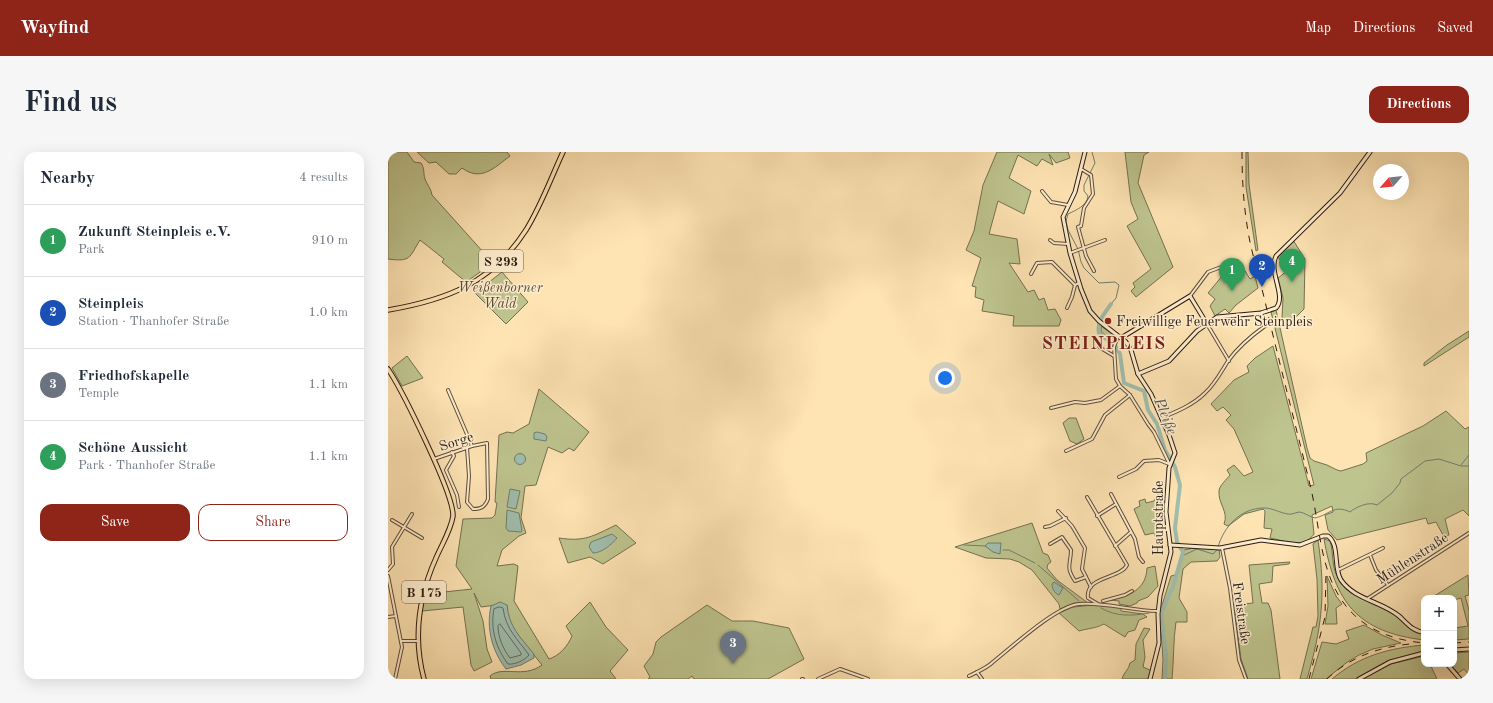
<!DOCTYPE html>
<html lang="en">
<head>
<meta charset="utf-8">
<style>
  :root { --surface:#fff; --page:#f6f6f7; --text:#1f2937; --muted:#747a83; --line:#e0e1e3; --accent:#8f2418 }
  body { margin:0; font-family:"Old Standard TT",serif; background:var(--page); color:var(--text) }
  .controls { position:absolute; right:12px; bottom:12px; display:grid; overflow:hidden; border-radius:8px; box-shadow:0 4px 16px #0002 }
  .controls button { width:36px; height:36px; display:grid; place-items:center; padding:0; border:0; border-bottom:1px solid var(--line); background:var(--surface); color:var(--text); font:20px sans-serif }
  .compass { position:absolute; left:985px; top:12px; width:36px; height:36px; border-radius:50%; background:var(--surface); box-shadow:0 4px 16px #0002; rotate:242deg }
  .you { position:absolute; left:557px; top:226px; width:14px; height:14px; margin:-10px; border:3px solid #fff; border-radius:50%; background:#1a73e8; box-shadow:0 0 0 6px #1a73e833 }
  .badge { display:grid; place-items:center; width:26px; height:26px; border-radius:50%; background:var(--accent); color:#fff; font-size:13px; font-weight:700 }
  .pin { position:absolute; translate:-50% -33px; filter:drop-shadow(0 1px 2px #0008) }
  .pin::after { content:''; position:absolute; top:21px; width:14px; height:12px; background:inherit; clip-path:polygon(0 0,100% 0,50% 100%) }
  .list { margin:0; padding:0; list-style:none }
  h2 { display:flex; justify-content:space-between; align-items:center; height:52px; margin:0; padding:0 16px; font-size:17px }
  h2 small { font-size:13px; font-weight:400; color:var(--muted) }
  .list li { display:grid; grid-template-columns:26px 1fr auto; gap:12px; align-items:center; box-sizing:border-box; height:72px; padding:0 16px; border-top:1px solid var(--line) }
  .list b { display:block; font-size:15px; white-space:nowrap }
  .list p { margin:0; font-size:13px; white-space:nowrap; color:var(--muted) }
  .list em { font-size:13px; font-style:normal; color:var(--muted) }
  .actions { display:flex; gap:8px; padding:12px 16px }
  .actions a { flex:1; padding:9px 0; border:1px solid var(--accent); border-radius:12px; text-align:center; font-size:14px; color:var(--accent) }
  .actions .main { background:var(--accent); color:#fff }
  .map { position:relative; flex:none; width:1081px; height:527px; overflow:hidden; border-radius:12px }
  header { display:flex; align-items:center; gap:24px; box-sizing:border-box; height:56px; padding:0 20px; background:var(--accent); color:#fff }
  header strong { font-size:19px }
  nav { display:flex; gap:22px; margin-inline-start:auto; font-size:14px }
  .intro { display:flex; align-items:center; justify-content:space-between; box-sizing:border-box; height:96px; padding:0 24px }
  h1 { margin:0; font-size:28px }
  .button { padding:10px 18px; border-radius:12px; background:var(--accent); color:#fff; font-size:14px; font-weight:700 }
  main { display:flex; gap:24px; padding:0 24px }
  aside { flex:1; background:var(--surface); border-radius:12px; box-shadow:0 4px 16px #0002 }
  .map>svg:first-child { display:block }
  .green { fill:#bec48e; stroke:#747050 }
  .water { fill:#a0beae; stroke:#717d6f }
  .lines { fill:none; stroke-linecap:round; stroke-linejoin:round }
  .shore { stroke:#656c60; stroke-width:1 }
  .stream { stroke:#717d6f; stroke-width:1 }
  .river { stroke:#a0beae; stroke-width:4 }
  .street-casing { stroke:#5f4d3a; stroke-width:4 }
  .secondary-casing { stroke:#2a1b11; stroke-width:5 }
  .primary-casing { stroke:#2a1b11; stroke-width:5.5 }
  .street { stroke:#feedce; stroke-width:2 }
  .secondary { stroke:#feedce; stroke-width:3 }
  .primary { stroke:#fee3b3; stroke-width:3.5 }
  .rail { stroke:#2a1b11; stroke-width:1; stroke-dasharray:7 7; stroke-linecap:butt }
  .poi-dot { fill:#8f2418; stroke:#feedce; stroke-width:1.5 }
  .labels { text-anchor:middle; stroke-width:3; stroke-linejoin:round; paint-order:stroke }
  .shield { fill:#feedce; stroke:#6a5a4a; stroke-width:1 }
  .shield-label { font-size:13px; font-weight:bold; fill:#2a1b11 }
  .park-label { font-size:14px; font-style:italic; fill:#564e36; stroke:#feedce }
  .poi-label { font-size:14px; fill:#2a1b11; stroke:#feedce; text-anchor:start }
  .street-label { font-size:14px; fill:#2a1b11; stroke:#feedce }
  .water-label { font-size:15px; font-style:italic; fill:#535448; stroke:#feedce }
  .district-label { font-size:18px; font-weight:bold; letter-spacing:1px; fill:#7a1f14; stroke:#feedce }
</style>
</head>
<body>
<header>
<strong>Wayfind</strong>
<nav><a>Map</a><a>Directions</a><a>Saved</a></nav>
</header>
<div class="intro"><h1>Find us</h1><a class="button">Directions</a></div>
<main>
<aside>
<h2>Nearby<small>4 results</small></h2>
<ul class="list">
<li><span class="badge" style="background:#2e9e5b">1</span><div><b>Zukunft Steinpleis e.V.</b><p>Park</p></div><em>910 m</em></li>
<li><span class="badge" style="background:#1a4fb4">2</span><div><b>Steinpleis</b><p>Station · Thanhofer Straße</p></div><em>1.0 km</em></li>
<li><span class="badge" style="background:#6b7280">3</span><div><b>Friedhofskapelle</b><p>Temple</p></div><em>1.1 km</em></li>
<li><span class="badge" style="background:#2e9e5b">4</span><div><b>Schöne Aussicht</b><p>Park · Thanhofer Straße</p></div><em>1.1 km</em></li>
</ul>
<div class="actions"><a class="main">Save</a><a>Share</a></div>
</aside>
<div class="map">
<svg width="1081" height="527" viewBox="0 0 1081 527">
  <rect width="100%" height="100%" fill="#fee3b3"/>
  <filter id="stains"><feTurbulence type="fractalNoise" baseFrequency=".005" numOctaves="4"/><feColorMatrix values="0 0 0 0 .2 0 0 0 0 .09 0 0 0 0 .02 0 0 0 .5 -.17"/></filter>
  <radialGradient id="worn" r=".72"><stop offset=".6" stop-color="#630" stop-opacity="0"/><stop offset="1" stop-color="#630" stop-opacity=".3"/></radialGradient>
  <g class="green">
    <path d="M0 0H19L26 10 33 11C37 17 35 21 37 27 39 33 43 36 44 43L105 111 78 130 54 110 56 107 32 88C21 106 23 110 0 107Z"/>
    <path d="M29 0H119L122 4C106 16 93 30 74 16L68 22H61L48 10 41 11Z"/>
    <path d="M609 0H680L682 6 668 11 661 2 665 13 654 7 649 14 630 3 621 26 643 39 636 62 610 49 601 82 629 87 632 112 621 111 640 140 646 138 651 148 656 146 660 158 667 157 673 168 671 174H625L626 164 594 159 596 148 587 145 588 135 584 134 593 106 578 98 586 79 595 33Z"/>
    <path d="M737 0H761L756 3 750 31 785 115 748 145 743 139 747 135 745 131 763 117 739 74 750 67 743 50Z"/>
    <path d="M858 0H860L861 32 870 98 868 99 858 35Z"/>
    <path d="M905 88 917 107 916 157 903 170 896 173 894 166 895 146 890 126 899 119 890 105Z"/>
    <path d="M851 109 862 127 867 124 870 136 848 153 841 161 837 157 827 164 822 154 827 147 820 141 835 123Z"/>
    <path d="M114 120 140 150 118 172 87 141Z"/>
    <path d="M888 158 919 296 922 306 926 309 939 313 949 318 953 319 975 312 979 309 978 301 1035 274 1058 259 1077 277 1081 275V364L1075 358 1057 367 1061 383 1056 385 1048 370 1040 372 1038 366 949 388 940 378 937 363 945 360 944 354 924 363 926 382C916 397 897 389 882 386L884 377 876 376 877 359 875 357 856 362 840 374 836 372C841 360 830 352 831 339 831 334 839 327 842 323L839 318 846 313 856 324 865 320 846 277 838 268 843 263 835 255 829 259 823 252 846 228 861 220 859 214 867 206 885 194 921 334 926 333 883 160Z"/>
    <path d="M713 174 727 184 725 189 713 180Z"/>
    <path d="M1081 179V185L1036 214V211L1059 193Z"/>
    <path d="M19 204 35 226 14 234 4 216Z"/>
    <path d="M151 237 201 280 186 299 181 296 174 301 160 295 148 333 137 334 133 366 138 381 131 384 114 398 109 414 126 412 130 414 126 449 161 507C171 504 180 494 184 484L178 474 202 450 218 475 240 498 222 519 228 527H103L102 524C115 513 135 527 154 513L126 478 120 466 119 453C109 452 103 454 93 455L86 441 95 469 99 497 104 510 86 519 83 513 75 455 34 459 37 442 84 437 68 414 75 367 104 366 107 363 109 351 107 350 111 283 119 280 125 281 141 272Z"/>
    <path d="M681 266H688L696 287 689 292 682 289 675 271Z"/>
    <path d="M771 342 773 350 769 367 770 383H774V394L771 395 766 381 757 383 746 357 752 354 751 349 757 347 758 351 766 349 769 343Z"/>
    <path d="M644 371 655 401 660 403 663 410 660 412 659 416 669 428 700 451H686L672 457 671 452 644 418 631 410 622 407 598 406 567 395Z"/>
    <path d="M228 373 248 391 215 412 202 405 180 411 171 386C197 390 205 384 228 373Z"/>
    <path d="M936 387 942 389C946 401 943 414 950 426 962 447 984 449 1003 460 1015 467 1022 483 1036 482V488C969 480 947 450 936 387Z"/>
    <path d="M930 388C938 442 934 475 919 527H912L925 475H928L930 464 929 427 925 392Z"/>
    <path d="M806 396 831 397 832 405 829 409 803 410 795 417 791 446 799 460V470H788C785 489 786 508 784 527H774L775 508 772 460 783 424 787 423 796 398Z"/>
    <path d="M902 410 901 412 885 414 884 430 871 432 874 451H880L883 458 892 527H860L853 507 846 453 865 451 861 413Z"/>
    <path d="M767 414 770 434 760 445 750 449 749 451 742 454 731 452V449L722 448C741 444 758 438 759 416Z"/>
    <path d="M1080 423 1081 443 1077 444 1081 458V487L1066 488V476L1080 474 1073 446 1066 448V446H1043Z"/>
    <path d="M939 424 948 444 954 452 948 456 949 472H937L940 454Z"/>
    <path d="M319 453 344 469H365L401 476 416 507 380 527H306L304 524 300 527H260L262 525 256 514 265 502 268 490 273 485Z"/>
    <path d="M705 453 733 455V459L755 462 759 465 751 468 747 478 740 480 737 485 716 472C706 477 701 476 691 479L671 461 685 455Z"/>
    <path d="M976 473 994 483 1013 491 985 497 971 503 958 511 938 527H923L934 490 948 492 961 487 958 479Z"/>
    <path d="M756 476 762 477 755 488 757 505 755 515 764 519 760 527H734C735 521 741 518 742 511L747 508 748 492Z"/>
    <path d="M1036 493V499L999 509 967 527H944C971 504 1001 496 1036 493Z"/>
    <path d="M1081 500V523L1076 517 1070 521 1062 512H1066V501Z"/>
    <path d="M1036 504V512H1042L1049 527H974L1003 512Z"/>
  </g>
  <g class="water">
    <path d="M149 280 157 282 159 285 158 289 146 287V281Z"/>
    <circle cx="132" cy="307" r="5.5"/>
    <path d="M122 337 132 339 128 357 119 355Z"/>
    <path d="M119 358 131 361 134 379 133 380 120 379 118 376Z"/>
    <path d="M224 382 229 386C224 392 214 401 205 401L201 395 203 390Z"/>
    <path d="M600 391H613L612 402 605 400 597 394Z"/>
    <path d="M666 430 675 436 671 443C666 441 664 436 664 432Z"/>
    <path d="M112 450 119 453C121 475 132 485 146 502V506L133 513 118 517C104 499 98 476 103 454Z"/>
  </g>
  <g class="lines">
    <g class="shore">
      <path d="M112 455 115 456C118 478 129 486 141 503 137 508 127 513 120 512 108 496 102 477 106 457Z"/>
      <path d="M112 472 133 501V503L122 506C115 497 110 485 110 474Z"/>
    </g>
    <g class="stream">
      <path d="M704 0 707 11 696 33V39L700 44C699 54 688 58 680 62L678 69 680 78 690 97 693 110 696 116 711 131 727 130 731 133 728 146 723 152"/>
      <path d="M1073 313 1081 303"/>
      <path d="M576 393 598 394"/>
      <path d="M830 395C836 374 853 356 876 356 885 356 892 361 900 362 904 363 908 360 912 360 917 361 922 365 927 366 941 363 946 352 962 360 968 355 981 349 989 353L1004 341 1012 331 1013 327 1037 309 1051 307 1073 314H1081"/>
      <path d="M615 398H621L647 411"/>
      <path d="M794 404 809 397 825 402 829 398"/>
      <path d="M650 413 691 449"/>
      <path d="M713 456C728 465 744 464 761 461"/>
    </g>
    <path class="river" d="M723 152C718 160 708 170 711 181L728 195 732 202 736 231 756 239 760 258 769 272 777 298 787 315 792 333 787 376 789 390 795 400 785 435 773 461 778 504 777 527"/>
    <defs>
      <g id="street">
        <path d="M693 17 703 23 705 42 696 56 693 74 690 75 698 104 706 119"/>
        <path d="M654 39 663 50 680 53"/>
        <path d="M662 88 666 91 680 92"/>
        <path d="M682 101 717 88"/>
        <path d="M643 122 649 111 664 110 687 133 691 131"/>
        <path d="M802 144 820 120 849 109"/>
        <path d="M679 156 684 145 687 133"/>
        <path d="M819 172 841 209"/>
        <path d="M730 184 726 195 728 227 732 234 742 243 760 272 766 280 782 313"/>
        <path d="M711 195 726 204"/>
        <path d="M60 238 84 294"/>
        <path d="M663 256 687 250 697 251 713 248 732 234"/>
        <path d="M773 266C788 260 805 253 817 241 827 232 833 220 840 209 850 195 863 184 877 174L873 161"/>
        <path d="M678 299 704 287 717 263 742 243"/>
        <path d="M64 300 66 304 58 318 69 343 71 355"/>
        <path d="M46 307 84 294 99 291 100 347C97 355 93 357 85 357L79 350 81 324 79 296"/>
        <path d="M731 325 748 317 756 309 771 308 781 312"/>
        <path d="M723 342 747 387 751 405 755 410"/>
        <path d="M699 345 739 413C732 427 697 424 700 446L710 452"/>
        <path d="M670 359 684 374 697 396 694 417 703 435"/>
        <path d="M709 364 728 352"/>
        <path d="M4 368 34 386"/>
        <path d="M657 375 662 374 678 366"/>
        <path d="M662 392 674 385 683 398C683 413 677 414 687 429L698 425"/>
        <path d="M727 394 743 380"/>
        <path d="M834 396 842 436 851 508 858 527"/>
        <path d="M982 403 988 418 1000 433"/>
        <path d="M0 418 5 412 4 395 24 362"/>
        <path d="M950 418 995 396"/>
        <path d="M0 424 14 495 7 527"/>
        <path d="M979 447 1081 381"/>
        <path d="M715 449 737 443 744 439"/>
        <path d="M0 465 8 464"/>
        <path d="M14 489H31"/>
        <path d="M589 520 594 527"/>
        <path d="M581 524C589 520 599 516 605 510 624 495 668 454 691 452 719 450 743 459 770 459"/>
        <path d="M414 527H415"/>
        <path d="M430 527 452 517 480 527"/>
      </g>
      <g id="secondary">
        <path d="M697 0 687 40 675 65 682 101 693 137 702 159 711 169 738 190 743 198 750 222 763 242 781 283 787 301 781 316 778 360 783 400 772 444 770 462 771 491 762 527"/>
        <path d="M733 186 802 144 819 172"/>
        <path d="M750 222 781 209 809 179 829 165 873 161 888 156C899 144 880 120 888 104L952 41 982 0"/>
        <path d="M782 393 832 396 873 388 912 393 935 384H940C952 393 945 415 953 428 967 448 993 449 1011 464 1018 470 1025 480 1036 480"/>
        <path d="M1066 498 1081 497"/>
        <path d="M1059 512 1072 527"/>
        <path d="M971 527 1002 510 1036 501"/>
      </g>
      <g id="primary">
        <path d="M0 158C59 148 104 131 138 78 153 54 163 26 175 0"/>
        <path d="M0 217C14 238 66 342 65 364 63 378 54 392 48 406 31 444 25 486 36 527"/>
      </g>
    </defs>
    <use href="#street" class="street-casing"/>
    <use href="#secondary" class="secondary-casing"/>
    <use href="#primary" class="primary-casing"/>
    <use href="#street" class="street"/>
    <use href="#secondary" class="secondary"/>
    <use href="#primary" class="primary"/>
    <g class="rail">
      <path d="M854 0C854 30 856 61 862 90 867 113 874 135 879 158 893 218 909 278 923 337 932 375 932 418 955 450 974 477 1004 488 1036 491"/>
      <path d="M1066 491 1081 490"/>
      <path d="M921 527 937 465 938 421"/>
      <path d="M939 527C962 505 991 495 1022 492"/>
    </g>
  </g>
  <circle class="poi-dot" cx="720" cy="169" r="4"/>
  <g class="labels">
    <g class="shield">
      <rect x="91" y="98" width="44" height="22" rx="3"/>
      <rect x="14" y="429" width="44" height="22" rx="3"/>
    </g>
    <g class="shield-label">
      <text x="113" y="114">S 293</text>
      <text x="36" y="445">B 175</text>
    </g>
    <g class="park-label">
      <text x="112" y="140">Weißenborner<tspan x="112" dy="16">Wald</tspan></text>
    </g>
    <g class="poi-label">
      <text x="728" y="174">Freiwillige Feuerwehr Steinpleis</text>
    </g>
    <g class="street-label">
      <text transform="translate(68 289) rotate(-18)" y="5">Sorge</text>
      <text transform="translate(770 366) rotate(-90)" y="5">Hauptstraße</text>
      <text transform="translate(1024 406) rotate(-33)" y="5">Mühlenstraße</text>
      <text transform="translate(854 461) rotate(82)" y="5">Freistraße</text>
    </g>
    <g class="water-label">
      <text transform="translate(778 264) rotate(68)" y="5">Pleiße</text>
    </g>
    <g class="district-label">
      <text x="716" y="197">STEINPLEIS</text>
    </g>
  </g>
  <rect width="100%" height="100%" filter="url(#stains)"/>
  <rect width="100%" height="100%" fill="url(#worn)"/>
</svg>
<div class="controls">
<button>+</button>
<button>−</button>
</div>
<svg class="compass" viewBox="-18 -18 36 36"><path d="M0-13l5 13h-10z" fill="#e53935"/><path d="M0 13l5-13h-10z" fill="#747a83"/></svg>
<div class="you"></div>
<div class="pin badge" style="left:844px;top:139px;background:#2e9e5b">1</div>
<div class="pin badge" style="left:874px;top:135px;background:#1a4fb4">2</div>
<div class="pin badge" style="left:345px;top:512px;background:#6b7280">3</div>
<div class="pin badge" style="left:904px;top:130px;background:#2e9e5b">4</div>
</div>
</main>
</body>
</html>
